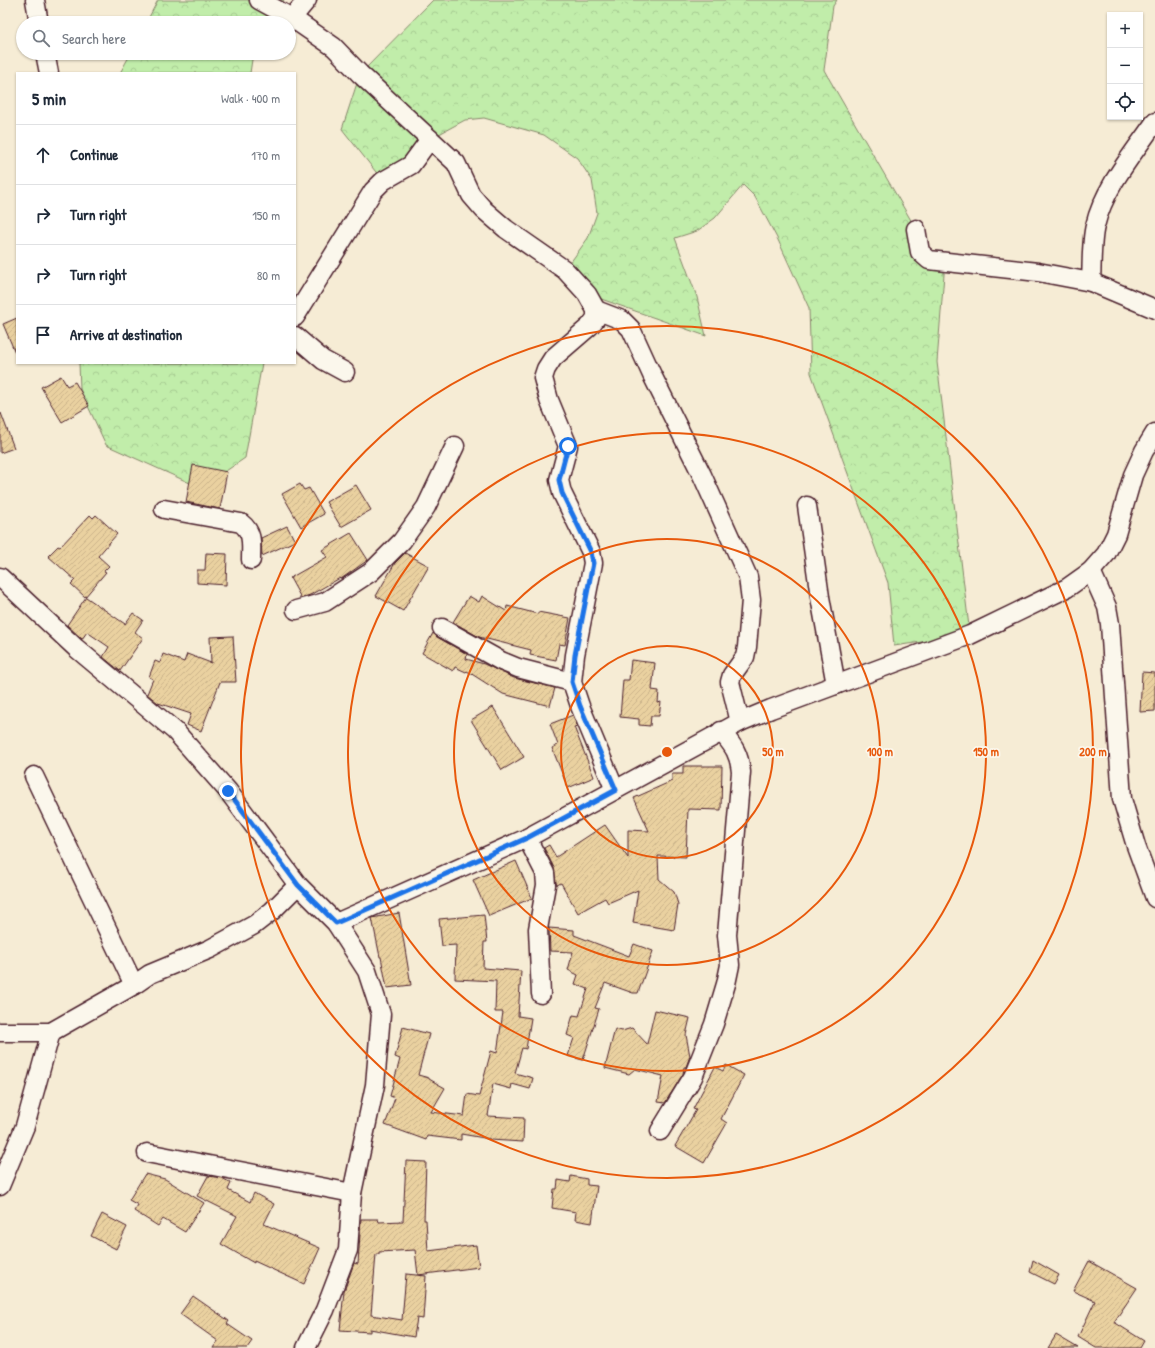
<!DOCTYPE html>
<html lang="en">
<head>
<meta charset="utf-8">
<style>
  :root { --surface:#fff; --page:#f2f2f3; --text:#1f2937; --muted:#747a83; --line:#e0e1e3 }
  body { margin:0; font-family:"Patrick Hand",sans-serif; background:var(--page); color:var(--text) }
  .controls { position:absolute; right:12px; top:12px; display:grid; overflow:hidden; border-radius:0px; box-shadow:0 1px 3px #0004 }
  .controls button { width:36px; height:36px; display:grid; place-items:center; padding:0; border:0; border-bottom:1px solid var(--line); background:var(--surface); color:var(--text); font:20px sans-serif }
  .stop { position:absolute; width:12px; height:12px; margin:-9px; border:3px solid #1a73e8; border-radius:50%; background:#fff }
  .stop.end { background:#1a73e8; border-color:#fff; box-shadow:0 1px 4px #0008 }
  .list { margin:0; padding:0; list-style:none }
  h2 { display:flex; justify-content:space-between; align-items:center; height:52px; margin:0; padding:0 16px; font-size:17px }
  h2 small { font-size:13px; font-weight:400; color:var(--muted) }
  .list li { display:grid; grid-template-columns:26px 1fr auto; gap:12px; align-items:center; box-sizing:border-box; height:60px; padding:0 16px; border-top:1px solid var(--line) }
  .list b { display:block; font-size:15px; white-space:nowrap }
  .list em { font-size:13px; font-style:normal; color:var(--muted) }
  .icon { flex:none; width:22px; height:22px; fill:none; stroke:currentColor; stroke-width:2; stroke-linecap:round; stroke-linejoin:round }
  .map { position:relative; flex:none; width:1155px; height:1348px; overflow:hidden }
  .search { position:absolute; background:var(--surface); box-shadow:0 1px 3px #0004; left:16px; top:16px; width:280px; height:44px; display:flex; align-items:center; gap:10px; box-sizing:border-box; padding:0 14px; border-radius:22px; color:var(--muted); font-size:15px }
  .panel { position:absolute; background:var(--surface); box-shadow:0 1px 3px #0004; left:16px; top:72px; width:280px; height:292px; border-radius:0px }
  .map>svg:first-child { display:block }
  .forest { fill:url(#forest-crowns); stroke:#86866a }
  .building { fill:url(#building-hatch); stroke:#4a1f2b }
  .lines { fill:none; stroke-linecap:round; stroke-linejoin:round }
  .minor-casing { stroke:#4a1f2b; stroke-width:21 }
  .minor { stroke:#fbf7ec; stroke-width:18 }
  .route { stroke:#1a73e8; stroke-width:5 }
  .ring { fill:none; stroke:#e8590c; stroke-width:2 }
  .centre { fill:#e8590c; stroke:#fbf7ec; stroke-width:2 }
  .ring-label { font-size:12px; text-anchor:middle; font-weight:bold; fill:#e8590c; stroke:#fbf7ec; stroke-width:3.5; stroke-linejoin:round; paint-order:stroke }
</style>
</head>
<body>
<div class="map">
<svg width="1155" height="1348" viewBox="0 0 1155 1348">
  <defs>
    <pattern id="forest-crowns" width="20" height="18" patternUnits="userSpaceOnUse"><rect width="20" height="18" fill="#c1edaa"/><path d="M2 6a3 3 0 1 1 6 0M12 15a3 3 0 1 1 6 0" fill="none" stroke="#a7cb92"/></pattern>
    <pattern id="building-hatch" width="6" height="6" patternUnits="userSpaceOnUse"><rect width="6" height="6" fill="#ead1a0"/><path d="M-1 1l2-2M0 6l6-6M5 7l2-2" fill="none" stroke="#cab38a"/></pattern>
  </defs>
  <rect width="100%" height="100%" fill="#f6ecd5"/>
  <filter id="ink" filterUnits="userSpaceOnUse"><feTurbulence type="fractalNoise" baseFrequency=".025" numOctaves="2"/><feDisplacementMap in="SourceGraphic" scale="8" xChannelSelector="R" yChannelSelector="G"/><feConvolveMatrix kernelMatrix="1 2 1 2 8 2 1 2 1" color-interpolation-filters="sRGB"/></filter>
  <g filter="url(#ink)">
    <g class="forest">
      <path d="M158 0H284L268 23H146Z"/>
      <path d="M433 0H837L833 6 824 70 916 229 920 252 945 262 937 362 970 635 894 646 888 583 811 373 809 308 778 240 755 197 743 185 715 218 697 231 675 238 697 297 706 336 587 294 565 270 588 238 597 213 592 180 577 158 544 135 484 118 465 120 430 139 383 181 342 129 360 74Z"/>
      <path d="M131 53H253L250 73H120Z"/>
      <path d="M79 363H262L245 458 201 488 106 445 80 389Z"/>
    </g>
    <g class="building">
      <path d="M17 318V357L3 324Z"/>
      <path d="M61 376 67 386 75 382 89 406 62 422 41 387Z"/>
      <path d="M1 413 14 448 0 453V414Z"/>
      <path d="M193 465 227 472 220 509 186 502Z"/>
      <path d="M300 484 304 490 309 488 324 514 301 527 282 494Z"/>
      <path d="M356 485 371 510 341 527 326 502Z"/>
      <path d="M90 515 93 518 96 515 117 534 98 556 109 566 104 571 106 572 85 597 71 584 75 580 48 556 58 546 60 547Z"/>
      <path d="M287 526 295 541 262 556 261 538Z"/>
      <path d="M351 533 368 560 341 579 340 578 310 595 301 598 290 578 327 557 322 550Z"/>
      <path d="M206 553 227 554 226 585 197 583V570H205Z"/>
      <path d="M405 553 429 566 403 611 376 596 395 563Z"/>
      <path d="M469 596 479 602 482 596 506 611 507 606 538 614V612L570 618 565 645 559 644 556 660 530 655 531 650 479 637 453 622Z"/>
      <path d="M86 597 125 624 133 613 143 620 135 632 143 638 120 671 103 657 109 647 87 632 82 639 67 625Z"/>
      <path d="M433 633 437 637 467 654 466 659 484 664 514 678 555 688 550 706 503 694 467 671 466 672 455 667 453 671 422 653Z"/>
      <path d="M233 636 236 682H220L201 731 187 725 191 714 158 703 147 694 153 679 149 677 155 661 160 663 163 654 184 662 187 654 211 663 210 637Z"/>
      <path d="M631 660 655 663 652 690 659 691 658 703 661 702 659 716H651L650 726 639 725V719L620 717 623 680H629Z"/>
      <path d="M1142 672 1155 673V711L1140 712Z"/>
      <path d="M493 707 524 757 502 770 471 720Z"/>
      <path d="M573 715 577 726 574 727 594 777 568 788 552 748 558 745 550 724Z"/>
      <path d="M683 766H722L721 810 688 809 686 857 658 856 659 879 674 892 678 904 674 930 633 923 638 890 608 903 605 898 578 913 561 883 557 885 556 883 554 868 544 848 549 845 556 857 605 825 628 858V830L649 831 634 798 672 781V774H683Z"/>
      <path d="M516 861 532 898 489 916 473 880Z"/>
      <path d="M399 913 411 985 387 988 381 957H380L372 918Z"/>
      <path d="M484 915 487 942H484L483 968 521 971 518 1016 531 1018 526 1049 522 1048 515 1073 533 1078 530 1089 512 1084 511 1089 493 1084 488 1116 524 1118 523 1142 490 1140V1139L461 1134V1140L427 1136 426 1140 385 1125 395 1098 390 1096 400 1059 395 1057 403 1027 429 1034 418 1075 429 1078V1079L445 1088 431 1112 464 1116 467 1094 479 1096 491 1051 497 1053 503 1012H495L496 981 455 979 456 945 442 946 439 919Z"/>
      <path d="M549 928 574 930V935L629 956 634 944 653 951 638 993H633L605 983 595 1008 599 1009 583 1060 568 1056 574 1038 567 1035 573 1015 579 1016 588 989 575 984 578 975 568 970 573 952 550 951Z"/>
      <path d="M655 1010 690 1018 686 1035 690 1056 686 1067H684L683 1074 665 1103 658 1102 663 1076 635 1069 629 1074 605 1068 615 1029 622 1031 632 1028 647 1044Z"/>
      <path d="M726 1065 744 1075 721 1119 727 1123 704 1163 675 1146 696 1110 693 1109 715 1067 723 1071Z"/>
      <path d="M406 1161 426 1162 424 1220H426L428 1251 476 1245 479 1267 418 1275 415 1250 379 1252V1254H376L371 1315 402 1320 406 1274 426 1276 423 1319 417 1318 414 1337 370 1329V1332L340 1330 344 1291 354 1263 358 1264 361 1219H378L379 1222 403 1221Z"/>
      <path d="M145 1174 165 1179 204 1203 185 1232 163 1219 158 1226 134 1211 138 1205 129 1200Z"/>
      <path d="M208 1176 222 1178 231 1183 228 1190 250 1202 254 1193 274 1204 264 1224 320 1248 304 1284 254 1261V1263L221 1244 237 1216 197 1196Z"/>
      <path d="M571 1176 587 1179V1185L597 1186 592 1223 575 1220 576 1212 552 1208 554 1189H557L558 1180 570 1182Z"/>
      <path d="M102 1214 127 1227 116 1249 91 1236Z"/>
      <path d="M1033 1260 1059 1275 1054 1284 1030 1272Z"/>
      <path d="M1089 1261 1137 1288 1114 1322 1144 1341 1140 1348H1096L1078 1337 1095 1301 1073 1291Z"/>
      <path d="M193 1296 229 1321 227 1324 252 1341 247 1348H213L218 1341 180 1314Z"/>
      <path d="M1056 1335 1078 1348H1048Z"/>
    </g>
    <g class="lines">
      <defs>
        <g id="minor">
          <path d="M35 0 39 23"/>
          <path d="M259 0 292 18 334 47 360 74 456 163 471 195 484 210 506 229 565 270 587 294 596 310V318L590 326 553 358 546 369 543 378 549 400 568 446 559 480 562 493 591 552 593 563 575 655 572 682 580 706 615 790"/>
          <path d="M292 18 307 0"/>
          <path d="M45 53 49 73"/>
          <path d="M916 229 920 252 929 260 1038 272 1091 282 1155 309"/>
          <path d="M1091 282C1092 266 1091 241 1095 226 1104 188 1133 154 1155 122"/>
          <path d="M596 310 622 320 631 329 652 375 702 475 748 577 751 600 747 647 745 657 732 675 730 682 740 722"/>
          <path d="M295 317 373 191 383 181 411 165 430 139"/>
          <path d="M295 336 323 360 345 372"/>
          <path d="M807 506 820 597 836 685"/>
          <path d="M164 509 241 523C254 533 251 545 251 560"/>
          <path d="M1091 571 1107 607 1110 624 1122 799 1136 846 1155 898"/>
          <path d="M0 577 76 648 175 731 228 791 298 885 336 923 367 971 381 1014 375 1085 352 1193 348 1250 325 1310 306 1348"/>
          <path d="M296 610 325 602 371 572 402 541 426 507 455 446"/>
          <path d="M442 628 501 661 518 668 572 682"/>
          <path d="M34 776 134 985"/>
          <path d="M527 838 545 873 546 885 538 929 541 994"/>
          <path d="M336 923 527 838 740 722 771 709 970 635 1067 588 1091 571 1106 554 1116 534 1133 475 1144 451 1155 433"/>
          <path d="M0 1032H51L134 985 150 974 210 949 254 925 272 911 298 885"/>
          <path d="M660 1131 693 1077 714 1024 726 984 730 965 727 935 741 772C739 752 733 746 721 731"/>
          <path d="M147 1153 352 1193"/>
          <path d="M0 1186 25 1126 51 1032"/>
        </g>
      </defs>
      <use href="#minor" class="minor-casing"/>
      <use href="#minor" class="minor"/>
    </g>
  </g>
  <g class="lines" filter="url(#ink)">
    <path class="route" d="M228 791 298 885 336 923 527 838 616 790 580 706 572 682 575 655 593 563 591 552 562 493 559 480 568 446"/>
  </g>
  <g class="ring">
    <circle cx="667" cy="752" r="106"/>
    <circle cx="667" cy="752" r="213"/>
    <circle cx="667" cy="752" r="319"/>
    <circle cx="667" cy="752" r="426"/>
  </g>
  <circle cx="667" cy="752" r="6" class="centre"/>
  <g class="ring-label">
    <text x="773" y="756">50 m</text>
    <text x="880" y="756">100 m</text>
    <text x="986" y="756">150 m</text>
    <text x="1093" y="756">200 m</text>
  </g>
</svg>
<div class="controls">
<button>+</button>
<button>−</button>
<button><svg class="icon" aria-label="locate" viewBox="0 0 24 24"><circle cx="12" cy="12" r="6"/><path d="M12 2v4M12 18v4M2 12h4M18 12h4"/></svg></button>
</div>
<div class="stop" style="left:568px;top:446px"></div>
<div class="stop end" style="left:228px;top:791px"></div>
<div class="search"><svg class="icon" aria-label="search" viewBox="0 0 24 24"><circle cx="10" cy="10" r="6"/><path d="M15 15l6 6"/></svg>Search here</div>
<section class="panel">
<h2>5 min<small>Walk · 400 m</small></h2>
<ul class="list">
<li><svg class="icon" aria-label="ahead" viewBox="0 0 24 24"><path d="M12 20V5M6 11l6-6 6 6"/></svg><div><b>Continue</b></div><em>170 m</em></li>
<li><svg class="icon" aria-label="right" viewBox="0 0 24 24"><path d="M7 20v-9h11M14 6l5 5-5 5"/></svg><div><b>Turn right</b></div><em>150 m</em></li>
<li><svg class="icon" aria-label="right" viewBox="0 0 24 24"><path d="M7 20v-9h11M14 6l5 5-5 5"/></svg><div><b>Turn right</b></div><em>80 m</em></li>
<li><svg class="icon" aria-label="arrive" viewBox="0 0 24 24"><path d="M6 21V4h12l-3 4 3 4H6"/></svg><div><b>Arrive at destination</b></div></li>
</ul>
</section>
</div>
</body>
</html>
